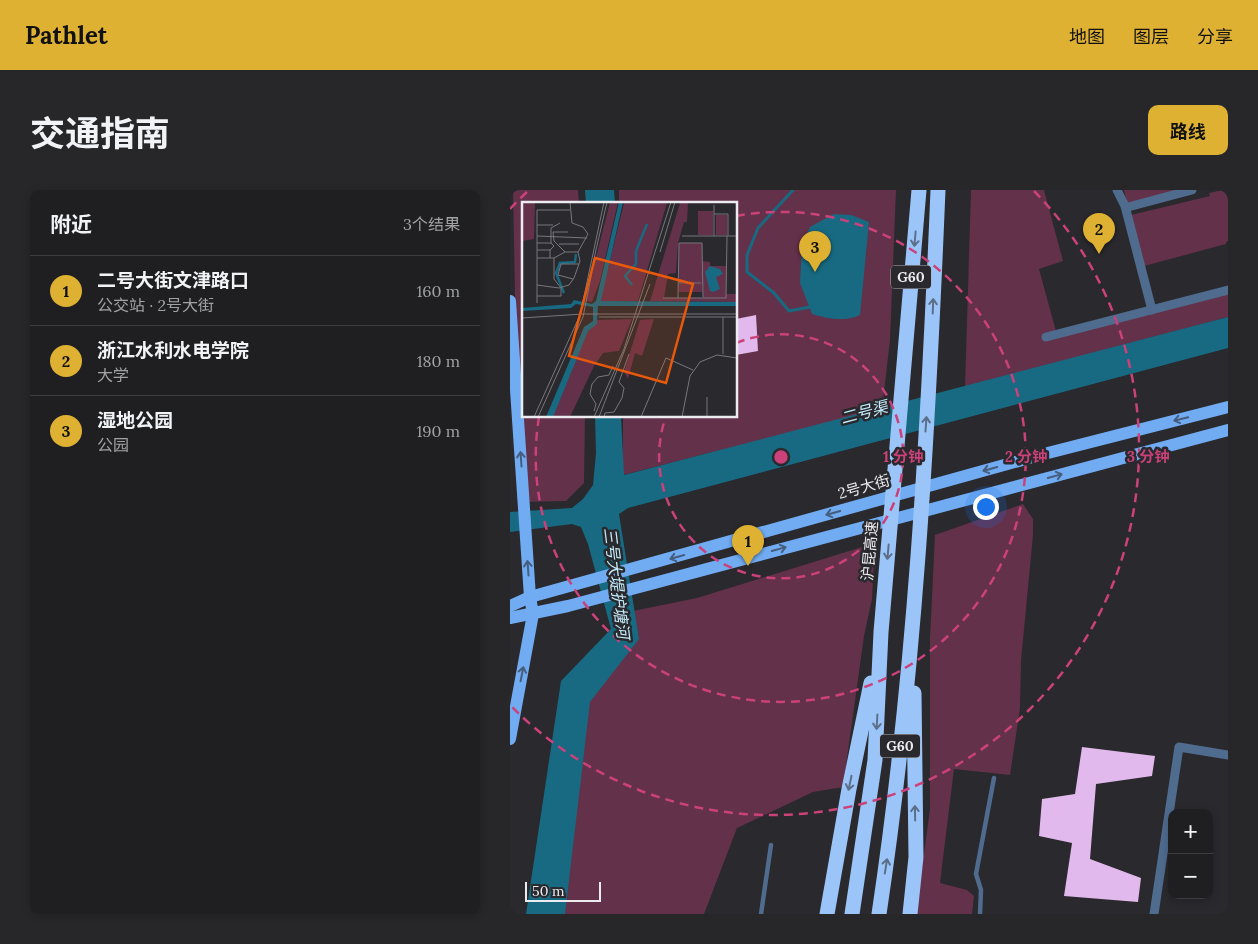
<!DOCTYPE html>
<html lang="zh">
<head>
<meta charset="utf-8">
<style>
  :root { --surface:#1f1f22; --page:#27272a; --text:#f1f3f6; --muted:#a1a2a5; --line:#3c3d40; --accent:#deb133 }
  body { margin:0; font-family:Lora,"Noto Sans SC",serif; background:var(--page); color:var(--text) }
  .controls { position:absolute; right:15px; bottom:15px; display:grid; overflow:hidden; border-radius:10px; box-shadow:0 2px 8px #0003 }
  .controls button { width:45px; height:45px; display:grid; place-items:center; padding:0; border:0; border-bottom:1px solid var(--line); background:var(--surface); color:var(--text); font:25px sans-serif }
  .scale { position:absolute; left:15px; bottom:12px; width:76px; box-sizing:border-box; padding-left:5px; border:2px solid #ececf0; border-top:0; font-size:14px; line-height:18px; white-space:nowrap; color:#ececf0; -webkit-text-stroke:4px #29292e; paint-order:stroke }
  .you { position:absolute; left:475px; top:316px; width:18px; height:18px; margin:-12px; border:4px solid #fff; border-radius:50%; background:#1a73e8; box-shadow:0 0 0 8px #1a73e833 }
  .badge { display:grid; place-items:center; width:32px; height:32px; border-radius:50%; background:var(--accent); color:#111; font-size:16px; font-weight:700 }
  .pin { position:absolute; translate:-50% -41px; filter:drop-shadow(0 1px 2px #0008) }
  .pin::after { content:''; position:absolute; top:26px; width:18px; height:15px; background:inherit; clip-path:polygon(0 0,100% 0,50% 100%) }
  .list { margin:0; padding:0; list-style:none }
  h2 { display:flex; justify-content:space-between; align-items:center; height:65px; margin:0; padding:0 20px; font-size:21px }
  h2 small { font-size:16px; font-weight:400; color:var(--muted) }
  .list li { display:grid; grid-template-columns:32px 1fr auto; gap:15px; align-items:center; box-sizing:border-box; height:70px; padding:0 20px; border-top:1px solid var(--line) }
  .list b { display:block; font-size:19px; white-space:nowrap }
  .list p { margin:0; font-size:16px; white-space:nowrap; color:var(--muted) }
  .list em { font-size:16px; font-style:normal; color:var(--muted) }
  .map { position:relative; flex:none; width:718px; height:724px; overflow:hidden; border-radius:10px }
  header { display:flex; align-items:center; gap:30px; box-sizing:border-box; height:70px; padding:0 25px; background:var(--accent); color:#111 }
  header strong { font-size:24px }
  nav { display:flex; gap:28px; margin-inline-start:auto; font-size:18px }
  .intro { display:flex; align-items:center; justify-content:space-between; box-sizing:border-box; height:120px; padding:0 30px }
  h1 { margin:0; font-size:35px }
  .button { padding:12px 22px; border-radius:10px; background:var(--accent); color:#111; font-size:18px; font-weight:700 }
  main { display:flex; gap:30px; padding:0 30px }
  aside { flex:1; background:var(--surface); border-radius:10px; box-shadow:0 2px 8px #0003 }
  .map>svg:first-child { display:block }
  .green { fill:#63314a }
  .water { fill:#176a82 }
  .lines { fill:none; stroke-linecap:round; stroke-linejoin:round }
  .stream { stroke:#176a82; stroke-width:3 }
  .building { fill:#e1b9ec }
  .service { stroke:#4f6b8e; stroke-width:4.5 }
  .minor { stroke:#4f6b8e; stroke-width:9 }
  .primary { stroke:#71acf3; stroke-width:12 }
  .motorway { stroke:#9bc5f8; stroke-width:15 }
  .oneway { stroke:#5c6f89 }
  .oneway2 { stroke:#465d7d }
  .ring { fill:none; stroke:#ca4279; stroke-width:2.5; stroke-dasharray:9 6 }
  .labels { text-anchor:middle; stroke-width:5; stroke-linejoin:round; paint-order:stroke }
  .shield { fill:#29292e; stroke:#b2b2b6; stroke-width:1 }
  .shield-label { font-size:14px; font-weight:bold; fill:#ececf0 }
  .street-label { font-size:15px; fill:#ececf0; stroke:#29292e }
  .water-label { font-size:16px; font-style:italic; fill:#c5ecfa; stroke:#29292e }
  .inset-river { fill:none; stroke:#176a82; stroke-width:2.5 }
  .inset-road { fill:none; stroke:#77777c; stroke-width:1 }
  .view { fill:#e8590c; fill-opacity:0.15; stroke:#e8590c; stroke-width:2.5 }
  .inset-edge { fill:none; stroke:#ececf0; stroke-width:2.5 }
  .centre { fill:#ca4279; stroke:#29292e; stroke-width:2.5 }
  .ring-label { font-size:15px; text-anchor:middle; font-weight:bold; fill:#ca4279; stroke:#29292e; stroke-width:5; stroke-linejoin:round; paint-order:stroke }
</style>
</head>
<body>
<header>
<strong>Pathlet</strong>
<nav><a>地图</a><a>图层</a><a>分享</a></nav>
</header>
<div class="intro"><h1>交通指南</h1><a class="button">路线</a></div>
<main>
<aside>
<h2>附近<small>3个结果</small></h2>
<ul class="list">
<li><span class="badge">1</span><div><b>二号大街文津路口</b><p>公交站 · 2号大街</p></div><em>160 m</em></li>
<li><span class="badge">2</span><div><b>浙江水利水电学院</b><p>大学</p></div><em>180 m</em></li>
<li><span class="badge">3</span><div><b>湿地公园</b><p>公园</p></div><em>190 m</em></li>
</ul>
</aside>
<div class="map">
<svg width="718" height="724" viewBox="0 0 718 724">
  <rect width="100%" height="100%" fill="#29292e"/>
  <g class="green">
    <path d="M3 0H68L69 14H14V226H75L74 293 56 311 9 312Z"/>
    <path d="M109 0H386L380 150 372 219 113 285V226H226V14H109Z"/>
    <path d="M461 0H534L553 71 529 79 547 145 718 100V127L455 197Z"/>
    <path d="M614 0H682L618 17Z"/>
    <path d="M713 0H718V51L716 52V54L634 76 621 25 700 6 699 3Z"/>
    <path d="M513 314 523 329V345L511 471 510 518 500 585 444 579 430 693 457 700 464 706 462 724H406L420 619V448L425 345Z"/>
    <path d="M365 353 362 409 354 446 333 597 303 602 227 638 194 724H35L59 503 118 422 187 408Z"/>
  </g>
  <g class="water">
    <path d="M75 0H104L105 14H76Z"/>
    <path d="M324 24 341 25 359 32 350 125C334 132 319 129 302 124L290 93 292 55 300 37Z"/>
    <path d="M718 127V158L118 318 109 324 129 449 80 512 55 724H16L51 491 101 439 78 354 71 337 62 334 0 342V322L62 318 73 309 83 295 86 263 85 226H111L114 285Z"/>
  </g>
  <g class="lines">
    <path class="stream" d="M283 0 248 38 237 65V82L264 103 279 121 300 117"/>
  </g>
  <g class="building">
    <path d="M246 125 248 161 226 165V129Z"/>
    <path d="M572 557 645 566 642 586 586 594 580 669 631 688 628 712 554 706 562 653 529 646 532 609 565 604Z"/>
  </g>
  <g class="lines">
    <g class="service">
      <path d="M251 724 261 655"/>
      <path d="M470 724 471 700 466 684 484 588"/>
    </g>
    <g class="minor">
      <path d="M607 0 615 16 642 120"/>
      <path d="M618 17 682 0"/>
      <path d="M536 147 718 100"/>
      <path d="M644 724 669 557 718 565"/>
    </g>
    <g class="primary">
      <path d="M0 111 20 407 23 424 0 549"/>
      <path d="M0 416 20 407 530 265 718 217"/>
      <path d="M0 428 58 416 718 240"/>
    </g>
    <g class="motorway">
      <path d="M317 724 339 599 361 493"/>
      <path d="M342 724 365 570 371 442 409 0"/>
      <path d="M369 724C405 484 418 242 428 0"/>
      <path d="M400 724 406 667 404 503"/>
    </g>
  </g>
  <defs><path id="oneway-shaft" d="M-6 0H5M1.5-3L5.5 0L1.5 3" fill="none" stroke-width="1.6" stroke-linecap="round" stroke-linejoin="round" transform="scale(1.25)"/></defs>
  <g class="oneway">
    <use href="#oneway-shaft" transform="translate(405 49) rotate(95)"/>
    <use href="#oneway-shaft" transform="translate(423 116) rotate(-88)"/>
    <use href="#oneway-shaft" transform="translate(416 234) rotate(-86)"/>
    <use href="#oneway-shaft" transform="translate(378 362) rotate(95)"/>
    <use href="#oneway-shaft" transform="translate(367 532) rotate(93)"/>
    <use href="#oneway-shaft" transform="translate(340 593) rotate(102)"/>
    <use href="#oneway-shaft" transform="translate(405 623) rotate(-91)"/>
    <use href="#oneway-shaft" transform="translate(376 676) rotate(-81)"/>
  </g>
  <g class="oneway2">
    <use href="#oneway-shaft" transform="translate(671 229) rotate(166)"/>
    <use href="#oneway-shaft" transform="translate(11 269) rotate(-94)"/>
    <use href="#oneway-shaft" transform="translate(480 279) rotate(164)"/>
    <use href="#oneway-shaft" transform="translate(545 286) rotate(-15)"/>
    <use href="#oneway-shaft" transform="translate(323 323) rotate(164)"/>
    <use href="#oneway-shaft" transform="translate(269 359) rotate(-15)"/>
    <use href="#oneway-shaft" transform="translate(167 367) rotate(164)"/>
    <use href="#oneway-shaft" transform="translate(18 378) rotate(-94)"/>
    <use href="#oneway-shaft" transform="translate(12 484) rotate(-79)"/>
  </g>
  <g class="ring">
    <path d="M226 153A122 122 0 1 1 156 226"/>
    <path d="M226 26A245 245 0 1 1 29 227"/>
    <path d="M0 19A367 367 0 0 1 18 1M524 1A367 367 0 1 1 0 515"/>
  </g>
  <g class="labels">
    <g class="shield">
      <rect x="381" y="75.5" width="40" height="23" rx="4"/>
      <rect x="370" y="544.5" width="40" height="23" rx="4"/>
    </g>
    <g class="shield-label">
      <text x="401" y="92">G60</text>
      <text x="390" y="561">G60</text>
    </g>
    <g class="street-label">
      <text transform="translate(354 297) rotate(-16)" y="5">2号大街</text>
      <text transform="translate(360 361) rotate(-85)" y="5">沪昆高速</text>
    </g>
    <g class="water-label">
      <text transform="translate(354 222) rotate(-15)" y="6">二号渠</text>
      <text transform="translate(107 393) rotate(83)" y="6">三号大堤护塘河</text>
    </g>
  </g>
  <g transform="translate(12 12)">
    <rect width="215" height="215" fill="#29292e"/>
    <path d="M88 0H96L78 79 70 100 63 99ZM0 1H13L12 37 0 39ZM102 1H145L116 99H78ZM158 1H166L165 20H162L156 41 154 71 146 72 142 96H181V82L157 81V41H180V59L188 60V64H204V92H215V100L128 99ZM176 9H191V33H176ZM194 13H205V33H194ZM157 82H180V90H157ZM110 117 97 149 81 151 72 164 48 215H28L63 127 74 118ZM132 117 120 154 113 151 106 177 102 170 118 118Z" fill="#63314a"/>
    <path d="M97 0H101L79 99 215 100V104H76L75 122 66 129 31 215H24L62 125 71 119V105L54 102 49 106 0 109V106L49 102 52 98 70 102 74 99ZM188 64 198 67 201 72 194 75 198 87 191 90 188 89 183 70Z" fill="#176a82"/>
    <path class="inset-river" d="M110 83 103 74 114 62V49L125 22M42 91 34 71 38 61 53 60 54 52"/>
    <path class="inset-road" d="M192 3V34M192 12H206V34M15 23H31M15 34 65 36M160 34H215M15 41H29L32 44 28 48M29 41V26L38 21M37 42H57M15 48H28V56M43 50 32 39 31 30H46M138 50 153 0M15 56H32L43 50H56M71 61 85 0M51 77 36 73 39 62H57M157 81H179M15 83 37 86 47 83 52 76 58 59 56 50 66 32 61 25 50 21 48 0M15 94H39V86L32 77V56M141 96H204L205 34M156 96 157 41H180L181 95M15 101V8H48M77 115H215M0 116 61 112H215M201 152V115M185 195V215M72 209 74 202 68 192 70 182 76 175 87 173 91 164M12 215 58 113 82 0M16 215 61 115 70 70M72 215 102 147 149 0M77 215 128 82M82 215 83 211 92 210 100 196 102 186 97 180 107 152M119 215 144 156 171 168M160 215 168 174 178 160 195 153 215 156"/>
    <path class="view" d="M73 56 171 82 144 181 47 154Z"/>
    <rect width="215" height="215" class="inset-edge"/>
  </g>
  <circle cx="271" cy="267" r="8" class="centre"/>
  <g class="ring-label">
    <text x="393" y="272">1 分钟</text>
    <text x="516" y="272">2 分钟</text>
    <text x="638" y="272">3 分钟</text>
  </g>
</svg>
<div class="controls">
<button>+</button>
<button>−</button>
</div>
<div class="scale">50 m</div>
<div class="you"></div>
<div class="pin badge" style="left:238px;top:376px">1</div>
<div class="pin badge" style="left:589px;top:64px">2</div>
<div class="pin badge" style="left:305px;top:82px">3</div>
</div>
</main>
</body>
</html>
